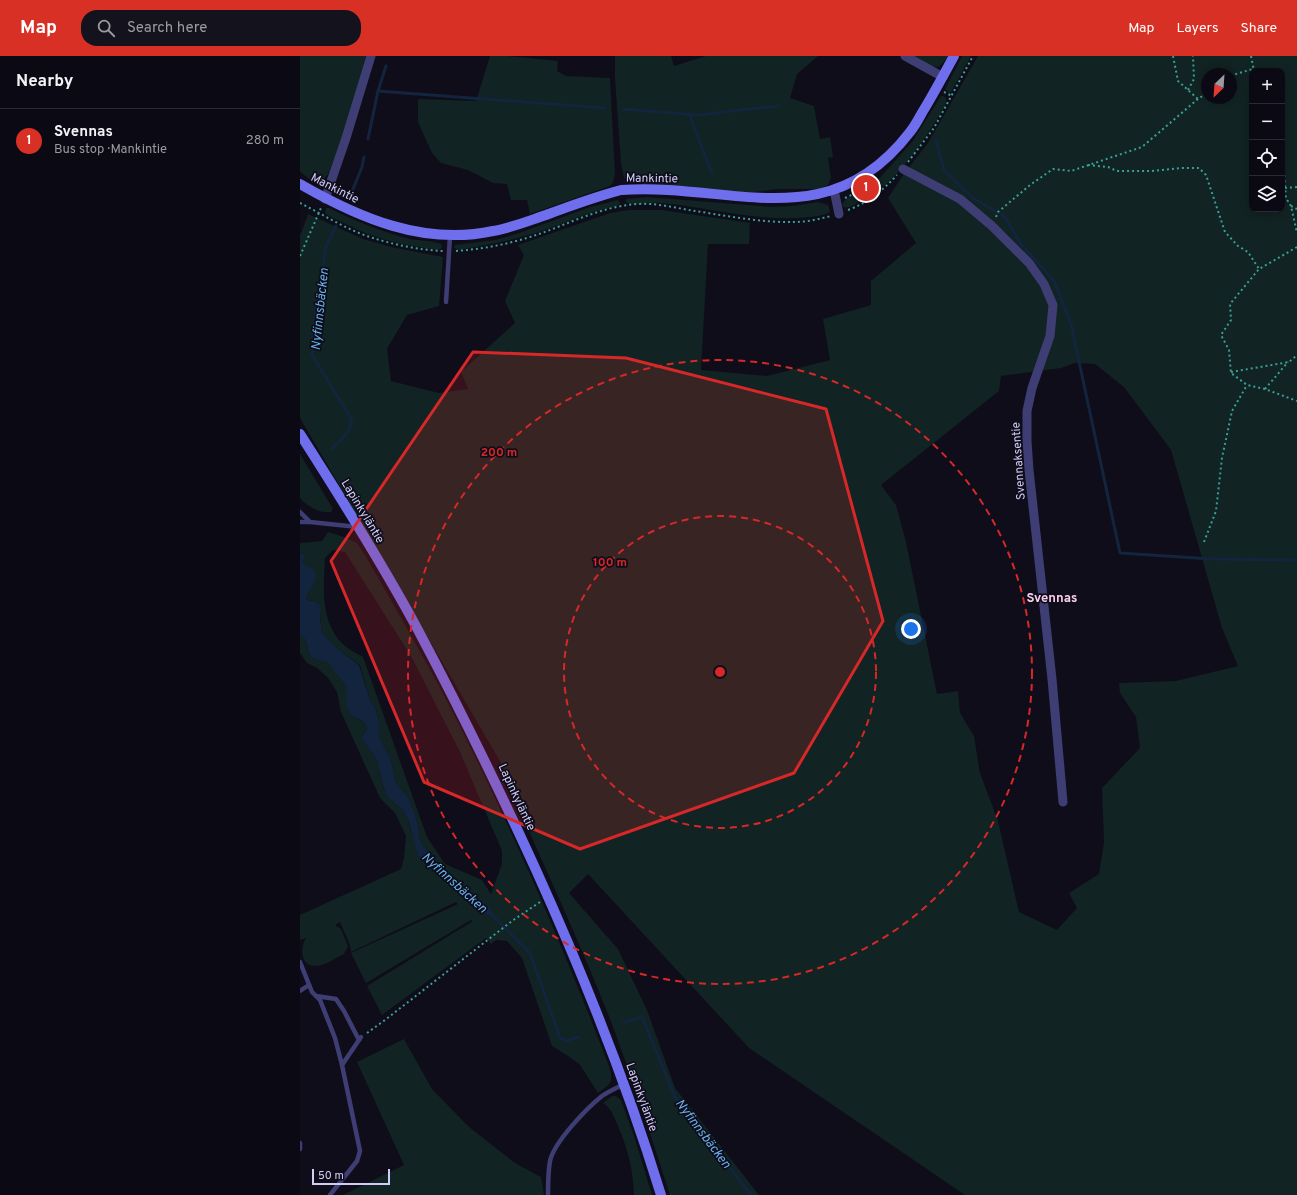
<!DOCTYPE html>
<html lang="en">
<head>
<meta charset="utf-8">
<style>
  :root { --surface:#0b0a14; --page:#14131d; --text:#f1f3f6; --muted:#9a9aa0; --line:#2b2b34; --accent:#d93025 }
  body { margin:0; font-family:Overpass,sans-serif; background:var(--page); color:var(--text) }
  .controls { position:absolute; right:12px; top:12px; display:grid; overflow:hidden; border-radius:8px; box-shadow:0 2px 10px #0003 }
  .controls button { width:36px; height:36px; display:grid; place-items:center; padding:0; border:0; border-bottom:1px solid var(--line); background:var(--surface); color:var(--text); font:20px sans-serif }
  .compass { position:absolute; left:901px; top:12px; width:36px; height:36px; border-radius:50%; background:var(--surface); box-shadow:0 2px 10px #0003; rotate:205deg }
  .scale { position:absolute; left:12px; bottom:10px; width:78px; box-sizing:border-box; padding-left:4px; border:2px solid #d1cdf9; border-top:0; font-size:11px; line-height:14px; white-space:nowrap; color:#d1cdf9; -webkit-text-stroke:3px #0f0d1a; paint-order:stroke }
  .you { position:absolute; left:611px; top:573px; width:14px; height:14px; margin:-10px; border:3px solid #fff; border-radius:50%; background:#1a73e8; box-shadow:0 0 0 6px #1a73e833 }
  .badge { display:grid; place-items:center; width:26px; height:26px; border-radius:50%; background:var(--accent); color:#fff; font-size:13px; font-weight:700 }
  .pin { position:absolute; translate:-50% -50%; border:2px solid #fff; box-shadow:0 1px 4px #0006 }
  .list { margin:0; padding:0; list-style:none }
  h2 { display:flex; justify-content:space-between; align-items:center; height:52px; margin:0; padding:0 16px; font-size:17px }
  h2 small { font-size:13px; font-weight:400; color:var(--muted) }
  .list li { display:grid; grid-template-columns:26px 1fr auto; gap:12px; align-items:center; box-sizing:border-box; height:64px; padding:0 16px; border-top:1px solid var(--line) }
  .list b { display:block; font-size:15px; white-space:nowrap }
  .list p { margin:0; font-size:13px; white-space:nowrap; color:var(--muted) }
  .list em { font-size:13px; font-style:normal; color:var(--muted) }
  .icon { flex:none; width:22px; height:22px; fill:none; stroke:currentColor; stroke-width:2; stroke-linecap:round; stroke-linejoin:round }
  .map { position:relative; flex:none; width:997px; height:1139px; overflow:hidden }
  header { display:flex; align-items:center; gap:24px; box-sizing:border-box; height:56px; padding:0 20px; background:var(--accent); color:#fff }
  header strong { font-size:19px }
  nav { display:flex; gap:22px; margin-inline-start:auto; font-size:14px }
  .search { width:280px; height:36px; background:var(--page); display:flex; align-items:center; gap:10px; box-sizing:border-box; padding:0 14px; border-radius:16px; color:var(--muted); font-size:15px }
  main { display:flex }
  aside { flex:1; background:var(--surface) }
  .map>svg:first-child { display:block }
  .green { fill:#112322; fill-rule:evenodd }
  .water { fill:#13253e }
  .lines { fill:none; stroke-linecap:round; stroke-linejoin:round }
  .stream { stroke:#13253e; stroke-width:3 }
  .path { stroke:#3a9f96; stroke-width:2; stroke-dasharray:2 3; stroke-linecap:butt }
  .lane { stroke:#3e3e74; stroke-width:4.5 }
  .street { stroke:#3e3e74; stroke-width:9 }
  .secondary { stroke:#6f6fed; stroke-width:10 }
  .marked { fill:#d62828; fill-opacity:0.2; stroke:#d62828; stroke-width:3; stroke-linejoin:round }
  .ring { fill:none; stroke:#d62828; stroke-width:2; stroke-dasharray:7 5 }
  .labels { text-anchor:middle; stroke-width:3.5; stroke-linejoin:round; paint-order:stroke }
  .street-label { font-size:12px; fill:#d1cdf9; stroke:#0f0d1a }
  .water-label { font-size:13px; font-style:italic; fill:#67b2ec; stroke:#0f0d1a }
  .neighbourhood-label { font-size:13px; font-weight:bold; fill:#f9ceeb; stroke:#0f0d1a }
  .centre { fill:#d62828; stroke:#0f0d1a; stroke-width:2 }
  .ring-label { font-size:12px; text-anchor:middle; font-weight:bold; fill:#d62828; stroke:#0f0d1a; stroke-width:3.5; stroke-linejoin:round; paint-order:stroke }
</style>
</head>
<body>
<header>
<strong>Map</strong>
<div class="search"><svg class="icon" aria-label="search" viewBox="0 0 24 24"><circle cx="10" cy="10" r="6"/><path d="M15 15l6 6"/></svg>Search here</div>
<nav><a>Map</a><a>Layers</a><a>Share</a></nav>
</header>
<main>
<aside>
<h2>Nearby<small></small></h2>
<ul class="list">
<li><span class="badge">1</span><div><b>Svennas</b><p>Bus stop · Mankintie</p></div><em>280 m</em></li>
</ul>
</aside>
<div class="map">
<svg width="997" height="1139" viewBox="0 0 997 1139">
  <rect width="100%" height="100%" fill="#0f0d1a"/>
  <g class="green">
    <path d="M0 0H66L43 81 28 118C19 132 9 124 0 115Z"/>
    <path d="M190 0H208L258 5 257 15 266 20 310 22 315 118 313 126 310 130 230 158 227 144H211L207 128 193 127 168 114 141 107 132 97 118 66V43L176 45Z"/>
    <path d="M315 0H371L374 10 406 0H518L497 18 490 42 514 50 520 83 530 81 533 101 528 102 531 122 528 129 518 133H477L446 137 346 128 333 126 324 122 321 108 315 23Z"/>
    <path d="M613 0H649L639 11 630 10Z"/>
    <path d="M662 0H671L651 36 649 37 645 33Z"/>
    <path d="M678 0H997V1139H665L449 992 288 818 269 837 318 893 347 954 375 1032 459 1139H370C351 1080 332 1021 310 963 285 899 256 836 228 773L236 767 0 362V180L8 158 63 183 91 191 143 201 139 250 107 259 87 293 91 325 139 337 168 333 161 316 215 267 205 245 224 199 218 189 310 157 329 154H362L450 167 449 188H408L401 314 467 320 530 304 523 263 571 249V225L616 187 588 142 603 119 628 87ZM952 15H982V153H952ZM907 18H931V42H907ZM775 307 795 308 824 331 871 394 922 572 938 610 876 625 819 627 820 637 836 661 840 692 802 732 804 786 799 818 769 837 777 852 757 874 719 856 698 765 680 717 674 680 660 657 658 635 637 638 606 486 596 449 581 429 699 335 701 320 761 312Z"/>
    <path d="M641 40H643L646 42V47L645 50C628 79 605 114 578 135 574 138 568 141 562 144 557 148 549 153 543 151L542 148 547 142 568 132 576 126 612 86Z"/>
    <path d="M347 141 472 151 493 150 518 146 528 149 530 156C524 160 516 160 509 161 459 167 410 151 360 147 350 146 334 151 326 146V143Z"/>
    <path d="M318 144 320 147 318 150C292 154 267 167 242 175 215 184 187 189 159 194L154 192 155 189 195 184 219 177 290 151Z"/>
    <path d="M26 152H29C55 165 82 176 110 183 120 185 131 184 141 188L142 192 139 194C114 191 90 186 67 178 53 172 40 165 27 159L25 156Z"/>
    <path d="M0 398 33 453 31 456C20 458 7 450 0 442Z"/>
    <path d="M28 476 44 481 57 487 65 499C90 542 115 586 139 630 204 753 259 880 309 1010 314 1026 311 1028 298 1037L280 1009 271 1002 252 990 222 902 207 885 196 884 191 888 186 882 82 959 67 930 173 865 171 864 66 927 51 897 158 848 156 846 51 896 50 889 40 866 35 869 41 873 48 890 44 898C36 902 24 910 15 910 0 910 0 891 6 882L0 884V859L101 813 104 802 106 780 95 757 80 742 41 656 37 636 28 622 17 612 7 607 0 597V579L5 583 11 602 28 605 47 632V650L57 663 66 668 67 674 61 682 77 704 84 733 87 741 102 753 108 763 110 772 125 807 145 823 179 854 183 845 138 809 123 790 119 780 118 769 114 755 109 743 97 728 94 719 91 704 79 681V666L76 654 70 644 60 609 38 593 22 577 20 563 21 554 14 545 7 544 6 541C12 527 4 509 1 496H0V487L22 485ZM33 494 45 496 111 600 160 696 202 795V808L191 838 182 824 145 808 127 781 63 601C58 598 53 596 49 593 20 573 23 533 25 502Z"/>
    <path d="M104 983 132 1033 169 1071 215 1107 241 1121 244 1139H43L104 1109 57 1006Z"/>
    <path d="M312 1040H316L321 1044 334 1080 352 1139H334C333 1113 328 1094 318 1070 314 1061 312 1053 303 1047Z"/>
  </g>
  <path class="water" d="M0 496 5 501 3 505 6 510 13 512C20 523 11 530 6 541L7 544 14 545 19 549 21 554 20 563 22 577 38 593 59 609 70 644 76 654 79 666V681L91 704 94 719 97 728 109 743 114 755 118 769 119 780 123 790 138 809 183 845 191 853 194 861 187 859 179 854 145 823 125 807 118 799 108 763 102 753 87 741 84 733 77 704 61 682 67 674 66 668 50 658 47 650V632L28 606 11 602 5 583 0 579Z"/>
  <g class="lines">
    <g class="stream">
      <path d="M78 35 305 52"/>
      <path d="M323 53 397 59 478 50"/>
      <path d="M389 58 412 117"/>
      <path d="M68 83 78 35 86 10"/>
      <path d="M636 84 644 114 673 142 695 155"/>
      <path d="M49 143 62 111 64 101"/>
      <path d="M701 158 704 160 721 188 754 225 771 268 820 497 912 503 997 504"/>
      <path d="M31 393C40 384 50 377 52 364L12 299 15 260 22 217 26 190 36 170"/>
      <path d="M192 859 230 897 260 982 266 985 278 981"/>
      <path d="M324 966 342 961 375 1041 451 1139"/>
    </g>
    <g class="path">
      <path d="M873 0 878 25 898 43"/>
      <path d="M951 0 954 15"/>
      <path d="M931 21 936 18 953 13"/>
      <path d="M888 34 894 23 893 0"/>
      <path d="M644 36 652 40"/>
      <path d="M608 106 634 72 673 0"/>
      <path d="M788 109 808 111 817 115H851L881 112H899L906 119 925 176 938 190 948 196 959 213"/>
      <path d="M982 115 984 118 986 142 991 150 997 177"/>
      <path d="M985 132 997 131"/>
      <path d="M545 142 566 132"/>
      <path d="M0 147C24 159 47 174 73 182 95 189 120 194 143 195"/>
      <path d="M991 150 997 153"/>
      <path d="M548 154C569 146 582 135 597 119"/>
      <path d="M696 161 698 156 730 129 753 113 771 115 842 91 898 43 907 37"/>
      <path d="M997 191 959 213 930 248 931 264 921 279 929 294 931 317 947 329 965 333 997 345"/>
      <path d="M156 195C183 193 210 188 236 179 269 168 302 150 338 148 355 147 372 151 389 154 422 159 461 167 495 166 507 166 519 163 531 160"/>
      <path d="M0 200 21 152"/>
      <path d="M931 316 989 306 997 299"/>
      <path d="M965 333 988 306"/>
      <path d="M904 486 916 455 922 402 932 355 947 329"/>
      <path d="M67 977 85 964 212 865 240 846"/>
    </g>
    <g class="lane">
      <path d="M146 246 150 180"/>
      <path d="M0 456 10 466 58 471"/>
      <path d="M0 466H10"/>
      <path d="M0 906 12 936 20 944 35 982 42 1009 60 1095 57 1105 30 1139"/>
      <path d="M0 935 9 929"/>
      <path d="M16 940 36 943 44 955 59 984"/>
      <path d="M42 1009 61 981"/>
      <path d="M0 1087V1093"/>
      <path d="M248 1139C248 1128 248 1116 250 1105 254 1086 287 1052 302 1040 309 1035 317 1032 324 1028"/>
    </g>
    <g class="street">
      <path d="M605 0 643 21"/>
      <path d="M603 113 660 143 692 170 729 207 744 228 753 249 750 280 732 332 727 355V385L729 414 752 623 763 746"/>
      <path d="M534 134 539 158"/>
      <path d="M25 143 46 82 71 0"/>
    </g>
    <g class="secondary">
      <path d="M0 128C59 162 124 190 193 175 211 172 228 165 246 159 270 150 295 141 321 134 431 126 528 183 610 76 615 70 619 62 623 55 634 37 644 18 654 0"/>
      <path d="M0 378C41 442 82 507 118 574 160 653 199 733 236 814 284 920 327 1028 361 1139"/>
    </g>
  </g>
  <path class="marked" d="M173 296 326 302 526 353 583 565 494 717 280 793 124 726 31 505Z"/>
  <g class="ring">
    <circle cx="420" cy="616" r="156"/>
    <circle cx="420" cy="616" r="312"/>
  </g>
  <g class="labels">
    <g class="street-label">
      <text transform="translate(352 122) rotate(1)" y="4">Mankintie</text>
      <text transform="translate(35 132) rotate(27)" y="4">Mankintie</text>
      <text transform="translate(718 405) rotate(-94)" y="4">Svennaksentie</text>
      <text transform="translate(63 455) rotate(59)" y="4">Lapinkyläntie</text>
      <text transform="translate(217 741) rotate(65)" y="4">Lapinkyläntie</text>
      <text transform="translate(342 1041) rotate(70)" y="4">Lapinkyläntie</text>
    </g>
    <g class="water-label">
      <text transform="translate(19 253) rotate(-84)" y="5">Nyfinnsbäcken</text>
      <text transform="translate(155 826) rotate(42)" y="5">Nyfinnsbäcken</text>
      <text transform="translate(404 1077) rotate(53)" y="5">Nyfinnsbäcken</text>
    </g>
    <g class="neighbourhood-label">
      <text x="752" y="546">Svennas</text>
    </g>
  </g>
  <circle cx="420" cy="616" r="6" class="centre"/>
  <g class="ring-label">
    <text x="199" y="400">200 m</text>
    <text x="310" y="510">100 m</text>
  </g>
</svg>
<div class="controls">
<button>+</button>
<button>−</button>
<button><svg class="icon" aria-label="locate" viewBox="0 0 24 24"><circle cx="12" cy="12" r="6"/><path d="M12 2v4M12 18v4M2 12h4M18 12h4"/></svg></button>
<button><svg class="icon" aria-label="layers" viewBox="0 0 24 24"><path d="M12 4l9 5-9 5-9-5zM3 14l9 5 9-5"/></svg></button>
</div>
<svg class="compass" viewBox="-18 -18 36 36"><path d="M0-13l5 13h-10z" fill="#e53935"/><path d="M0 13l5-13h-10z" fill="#9a9aa0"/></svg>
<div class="scale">50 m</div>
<div class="you"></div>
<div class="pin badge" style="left:566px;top:132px">1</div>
</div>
</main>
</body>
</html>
